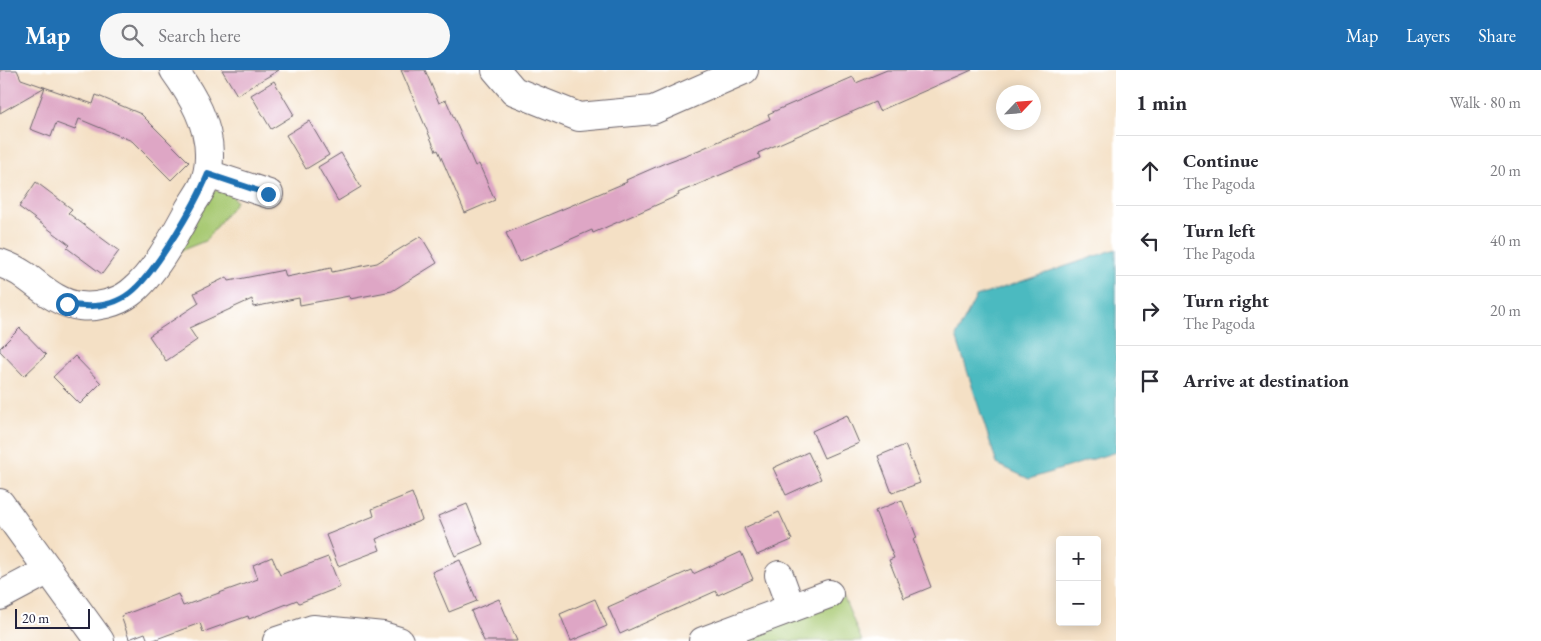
<!DOCTYPE html>
<html lang="en">
<head>
<meta charset="utf-8">
<style>
  :root { --surface:#fff; --page:#f7f7f7; --text:#2b2b33; --muted:#7c7c81; --line:#e1e1e2; --accent:#1f6fb2 }
  body { margin:0; font-family:"EB Garamond",serif; background:var(--page); color:var(--text) }
  .controls { position:absolute; right:15px; bottom:15px; display:grid; overflow:hidden; border-radius:5px; box-shadow:0 2px 12px #0003 }
  .controls button { width:45px; height:45px; display:grid; place-items:center; padding:0; border:0; border-bottom:1px solid var(--line); background:var(--surface); color:var(--text); font:25px sans-serif }
  .compass { position:absolute; left:996px; top:15px; width:45px; height:45px; border-radius:50%; background:var(--surface); box-shadow:0 2px 12px #0003; rotate:64deg }
  .scale { position:absolute; left:15px; bottom:12px; width:75px; box-sizing:border-box; padding-left:5px; border:2px solid #22223b; border-top:0; font-size:14px; line-height:18px; white-space:nowrap; color:#22223b; -webkit-text-stroke:4px #fff; paint-order:stroke }
  .stop { position:absolute; width:15px; height:15px; margin:-11px; border:4px solid #1f6fb2; border-radius:50%; background:#fff }
  .stop.end { background:#1f6fb2; border-color:#fff; box-shadow:0 1px 5px #0008 }
  .list { margin:0; padding:0; list-style:none }
  h2 { display:flex; justify-content:space-between; align-items:center; height:65px; margin:0; padding:0 20px; font-size:21px }
  h2 small { font-size:16px; font-weight:400; color:var(--muted) }
  .list li { display:grid; grid-template-columns:32px 1fr auto; gap:15px; align-items:center; box-sizing:border-box; height:70px; padding:0 20px; border-top:1px solid var(--line) }
  .list b { display:block; font-size:19px; white-space:nowrap }
  .list p { margin:0; font-size:16px; white-space:nowrap; color:var(--muted) }
  .list em { font-size:16px; font-style:normal; color:var(--muted) }
  .icon { flex:none; width:28px; height:28px; fill:none; stroke:currentColor; stroke-width:2; stroke-linecap:round; stroke-linejoin:round }
  .map { position:relative; flex:none; width:1116px; height:571px; overflow:hidden }
  header { display:flex; align-items:center; gap:30px; box-sizing:border-box; height:70px; padding:0 25px; background:var(--accent); color:#fff }
  header strong { font-size:24px }
  nav { display:flex; gap:28px; margin-inline-start:auto; font-size:18px }
  .search { width:350px; height:45px; background:var(--page); display:flex; align-items:center; gap:12px; box-sizing:border-box; padding:0 18px; border-radius:28px; color:var(--muted); font-size:19px }
  main { display:flex }
  aside { flex:1; background:var(--surface) }
  .map>svg:first-child { display:block }
  .green { fill:#a7c972; stroke:#647656 }
  .water { fill:#4bbac0; stroke:#366e7e }
  .building { fill:#dea6c5 }
  .lines { fill:none; stroke-linecap:round; stroke-linejoin:round }
  .street-casing { stroke:#6c646b; stroke-width:30 }
  .street { stroke:#fff; stroke-width:28 }
  .route { stroke:#1f6fb2; stroke-width:6 }
</style>
</head>
<body>
<header>
<strong>Map</strong>
<div class="search"><svg class="icon" aria-label="search" viewBox="0 0 24 24"><circle cx="10" cy="10" r="6"/><path d="M15 15l6 6"/></svg>Search here</div>
<nav><a>Map</a><a>Layers</a><a>Share</a></nav>
</header>
<main>
<div class="map">
<svg width="1116" height="571" viewBox="0 0 1116 571">
  <rect width="100%" height="100%" fill="#fff"/>
  <filter id="ink" filterUnits="userSpaceOnUse"><feTurbulence type="fractalNoise" baseFrequency=".02" numOctaves="2"/><feDisplacementMap in="SourceGraphic" scale="10" xChannelSelector="R" yChannelSelector="G"/><feConvolveMatrix kernelMatrix="1 2 1 2 8 2 1 2 1" color-interpolation-filters="sRGB"/></filter>
  <filter id="wash" filterUnits="userSpaceOnUse"><feTurbulence type="fractalNoise" baseFrequency=".0096" numOctaves="4" result="noise"/><feDisplacementMap in="SourceGraphic" scale="20" xChannelSelector="R" yChannelSelector="G"/><feGaussianBlur stdDeviation="1.12" result="paint"/><feColorMatrix in="noise" values="0 0 0 0 0 0 0 0 0 0 0 0 0 0 0 0 0 1.4 0 .05"/><feComposite in="paint" operator="in"/></filter>
  <g filter="url(#wash)">
    <rect width="100%" height="100%" fill="#f4e0c5"/>
    <g class="green">
      <path d="M208 119 231 123 236 132 205 171 170 185Z"/>
      <path d="M844 528 862 571H738Z"/>
    </g>
    <path class="water" d="M1116 179V382L1029 409 997 394 956 266 976 227Z"/>
    <g id="blocks">
      <g class="building">
        <path d="M0 0H17L21 9 93 34 96 25 141 44 189 92 171 110 132 71 79 49 75 60 56 53 51 67 30 59 45 17 0 43Z"/>
        <path d="M222 0H279L237 25Z"/>
        <path d="M401 0H425L439 33 446 30 475 96 479 94 495 130 465 143 438 80 436 81Z"/>
        <path d="M887 0H972L879 41 875 32 758 83 760 88 678 123 679 125 593 163 592 160 519 192 506 163 627 112 626 110 665 93 699 80 770 49 768 44 853 7 856 13Z"/>
        <path d="M274 11 294 45 271 59 251 25Z"/>
        <path d="M309 51 329 85 306 99 286 65Z"/>
        <path d="M341 83 361 117 338 131 318 97Z"/>
        <path d="M36 112 72 139 68 143 119 181 102 204 67 178 70 175 19 137Z"/>
        <path d="M421 166 437 193 392 221 350 229 349 226 300 235 299 228 253 237 252 229 189 258 197 270 166 291 149 266 199 233 194 223 227 207 229 211 284 200 286 207 331 198 332 202 377 193Z"/>
        <path d="M20 258 46 285 24 306 0 281V278Z"/>
        <path d="M75 286 101 313 80 334 53 307Z"/>
        <path d="M847 345 859 373 824 388 812 361Z"/>
        <path d="M905 375 920 413 892 423 878 386Z"/>
        <path d="M808 382 821 409 786 425 773 398Z"/>
        <path d="M412 423 422 450 376 469 380 480 338 496 326 465 374 446 372 439Z"/>
        <path d="M902 430 917 468 913 469 931 517 904 528 889 490 894 488 875 441Z"/>
        <path d="M467 434 483 474 455 486 438 446Z"/>
        <path d="M779 442 792 470 757 485 744 458Z"/>
        <path d="M741 482 753 509 718 525 716 521 620 564 608 537 691 500 693 504Z"/>
        <path d="M272 487 280 505 328 487 340 517 299 533 297 530 249 549 248 546 203 562 200 553 151 571H148L145 563 129 569 121 546 178 524 183 536 258 509 253 495Z"/>
        <path d="M460 490 477 531 449 542 432 502Z"/>
        <path d="M499 529 517 571H484L471 541Z"/>
        <path d="M595 529 607 556 571 571 560 544Z"/>
      </g>
    </g>
  </g>
  <g filter="url(#ink)">
    <use href="#blocks" fill-opacity="0" stroke="#6c646b" stroke-width="1"/>
    <g class="lines">
      <defs>
        <g id="street">
          <path d="M496 0 514 21 579 47 653 40 744 0"/>
          <path d="M208 104 269 124"/>
          <path d="M0 193C8 196 17 200 24 205 41 217 58 234 80 236 96 238 117 233 130 223 154 205 175 165 189 139 193 132 199 124 203 116 207 107 209 97 209 87 210 55 192 25 174 0"/>
          <path d="M0 433 100 571"/>
          <path d="M779 505 791 538"/>
          <path d="M0 526 49 500"/>
          <path d="M277 571 313 559 383 566 399 571"/>
          <path d="M703 571 829 524"/>
        </g>
      </defs>
      <use href="#street" class="street-casing"/>
      <use href="#street" class="street"/>
    </g>
  </g>
  <g class="lines" filter="url(#ink)">
    <path class="route" d="M67 234C88 238 112 237 130 223 155 204 196 133 208 104L268 124"/>
  </g>
</svg>
<div class="controls">
<button>+</button>
<button>−</button>
</div>
<svg class="compass" viewBox="-18 -18 36 36"><path d="M0-13l5 13h-10z" fill="#e53935"/><path d="M0 13l5-13h-10z" fill="#7c7c81"/></svg>
<div class="scale">20 m</div>
<div class="stop" style="left:67px;top:234px"></div>
<div class="stop end" style="left:268px;top:124px"></div>
</div>
<aside>
<h2>1 min<small>Walk · 80 m</small></h2>
<ul class="list">
<li><svg class="icon" aria-label="ahead" viewBox="0 0 24 24"><path d="M12 20V5M6 11l6-6 6 6"/></svg><div><b>Continue</b><p>The Pagoda</p></div><em>20 m</em></li>
<li><svg class="icon" aria-label="left" viewBox="0 0 24 24"><path d="M17 20v-9H6M10 6l-5 5 5 5"/></svg><div><b>Turn left</b><p>The Pagoda</p></div><em>40 m</em></li>
<li><svg class="icon" aria-label="right" viewBox="0 0 24 24"><path d="M7 20v-9h11M14 6l5 5-5 5"/></svg><div><b>Turn right</b><p>The Pagoda</p></div><em>20 m</em></li>
<li><svg class="icon" aria-label="arrive" viewBox="0 0 24 24"><path d="M6 21V4h12l-3 4 3 4H6"/></svg><div><b>Arrive at destination</b></div></li>
</ul>
</aside>
</main>
</body>
</html>
